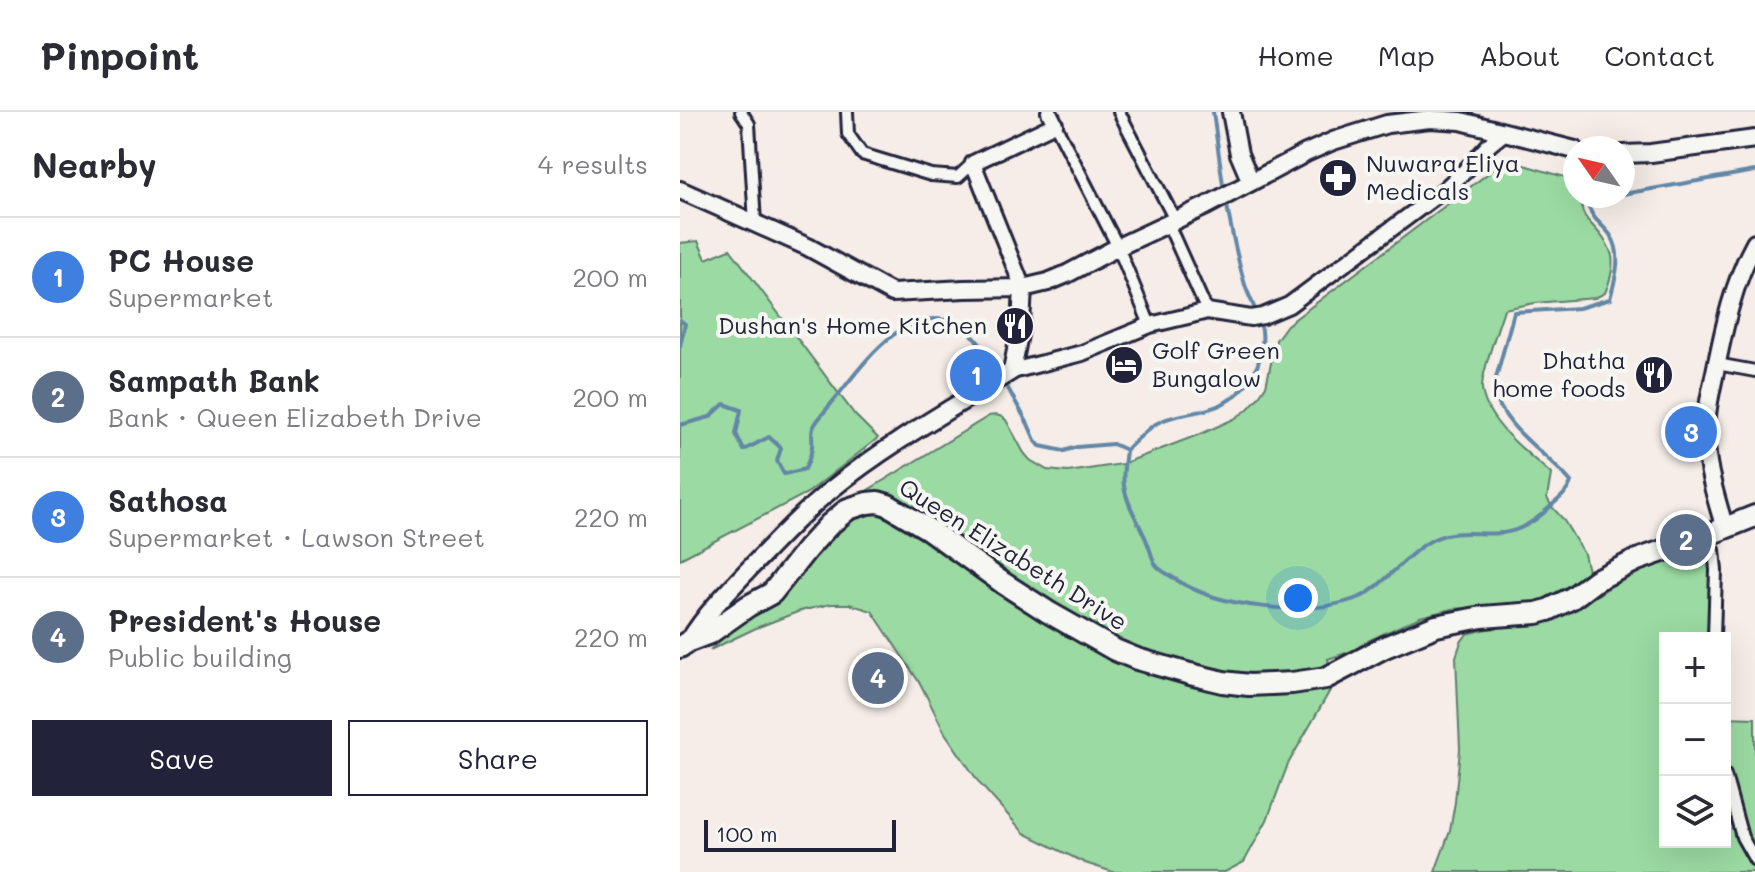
<!DOCTYPE html>
<html lang="en">
<head>
<meta charset="utf-8">
<style>
  :root { --surface:#fff; --page:#f2f2f3; --text:#2b2b33; --muted:#7c7c81; --line:#e1e1e2; --accent:#22223b }
  body { margin:0; font-family:Mali,sans-serif; background:var(--page); color:var(--text) }
  .controls { position:absolute; right:24px; bottom:24px; display:grid; overflow:hidden; border-radius:0px; box-shadow:0 8px 32px #0002 }
  .controls button { width:72px; height:72px; display:grid; place-items:center; padding:0; border:0; border-bottom:2px solid var(--line); background:var(--surface); color:var(--text); font:40px sans-serif }
  .compass { position:absolute; left:883px; top:24px; width:72px; height:72px; border-radius:50%; background:var(--surface); box-shadow:0 8px 32px #0002; rotate:304deg }
  .scale { position:absolute; left:24px; bottom:20px; width:192px; box-sizing:border-box; padding-left:8px; border:4px solid #22223b; border-top:0; font-size:22px; line-height:28px; white-space:nowrap; color:#22223b; -webkit-text-stroke:6px #f6f6f2; paint-order:stroke }
  .you { position:absolute; left:618px; top:486px; width:28px; height:28px; margin:-20px; border:6px solid #fff; border-radius:50%; background:#1a73e8; box-shadow:0 0 0 12px #1a73e833 }
  .badge { display:grid; place-items:center; width:52px; height:52px; border-radius:50%; background:var(--accent); color:#fff; font-size:26px; font-weight:700 }
  .pin { position:absolute; translate:-50% -50%; border:4px solid #fff; box-shadow:0 2px 8px #0006 }
  .list { margin:0; padding:0; list-style:none }
  h2 { display:flex; justify-content:space-between; align-items:center; height:104px; margin:0; padding:0 32px; font-size:34px }
  h2 small { font-size:26px; font-weight:400; color:var(--muted) }
  .list li { display:grid; grid-template-columns:52px 1fr auto; gap:24px; align-items:center; box-sizing:border-box; height:120px; padding:0 32px; border-top:2px solid var(--line) }
  .list b { display:block; font-size:30px; white-space:nowrap }
  .list p { margin:0; font-size:26px; white-space:nowrap; color:var(--muted) }
  .list em { font-size:26px; font-style:normal; color:var(--muted) }
  .actions { display:flex; gap:16px; padding:24px 32px }
  .actions a { flex:1; padding:18px 0; border:2px solid var(--accent); border-radius:0px; text-align:center; font-size:28px; color:var(--accent) }
  .actions .main { background:var(--accent); color:#fff }
  .icon { flex:none; width:44px; height:44px; fill:none; stroke:currentColor; stroke-width:2; stroke-linecap:round; stroke-linejoin:round }
  .map { position:relative; flex:none; width:1075px; height:760px; overflow:hidden }
  header { display:flex; align-items:center; gap:48px; box-sizing:border-box; height:112px; padding:0 40px; background:var(--surface); border-bottom:2px solid var(--line) }
  header strong { font-size:38px }
  nav { display:flex; gap:44px; margin-inline-start:auto; font-size:28px }
  main { display:flex }
  aside { flex:1; background:var(--surface) }
  .map>svg:first-child { display:block }
  .green { fill:#9bdaa2; stroke:#5e7e6e; stroke-width:2 }
  .lines { fill:none; stroke-linecap:round; stroke-linejoin:round }
  .stream { stroke:#6287a6; stroke-width:4 }
  .street-casing { stroke:#22223b; stroke-width:16 }
  .secondary-casing { stroke:#22223b; stroke-width:20 }
  .primary-casing { stroke:#22223b; stroke-width:22 }
  .highway-casing { stroke:#22223b; stroke-width:26 }
  .street { stroke:#f6f6f2; stroke-width:10 }
  .secondary { stroke:#f6f6f2; stroke-width:14 }
  .primary { stroke:#f6f6f2; stroke-width:16 }
  .highway { stroke:#f6f6f2; stroke-width:20 }
  .labels { text-anchor:middle; stroke-width:8; stroke-linejoin:round; paint-order:stroke }
  .poi-label { font-size:24px; fill:#22223b; stroke:#f6f6f2; text-anchor:start }
  .street-label { font-size:24px; fill:#22223b; stroke:#f6f6f2 }
</style>
</head>
<body>
<header>
<strong>Pinpoint</strong>
<nav><a>Home</a><a>Map</a><a>About</a><a>Contact</a></nav>
</header>
<main>
<aside>
<h2>Nearby<small>4 results</small></h2>
<ul class="list">
<li><span class="badge" style="background:#3f7fe0">1</span><div><b>PC House</b><p>Supermarket</p></div><em>200 m</em></li>
<li><span class="badge" style="background:#5c6f8a">2</span><div><b>Sampath Bank</b><p>Bank · Queen Elizabeth Drive</p></div><em>200 m</em></li>
<li><span class="badge" style="background:#3f7fe0">3</span><div><b>Sathosa</b><p>Supermarket · Lawson Street</p></div><em>220 m</em></li>
<li><span class="badge" style="background:#5c6f8a">4</span><div><b>President's House</b><p>Public building</p></div><em>220 m</em></li>
</ul>
<div class="actions"><a class="main">Save</a><a>Share</a></div>
</aside>
<div class="map">
<svg width="1075" height="760" viewBox="0 0 1075 760">
  <rect width="100%" height="100%" fill="#f6ede8"/>
  <filter id="ink" filterUnits="userSpaceOnUse"><feTurbulence type="fractalNoise" baseFrequency=".0125" numOctaves="2"/><feDisplacementMap in="SourceGraphic" scale="16" xChannelSelector="R" yChannelSelector="G"/><feConvolveMatrix kernelMatrix="1 2 1 2 8 2 1 2 1" color-interpolation-filters="sRGB"/></filter>
  <g filter="url(#ink)">
    <g class="green">
      <path d="M826 51 844 53 895 68V84H905C904 88 902 92 902 96 902 102 908 109 912 113 935 137 938 150 925 181L915 186 855 191 824 197C819 213 801 262 802 276 805 310 847 340 871 362L867 386 872 395 883 407 904 442 908 459 901 467 872 485 854 491 772 497 740 505 690 528 672 539 648 547 652 575 608 652 587 708 564 750 545 760H433L405 751 344 721 300 672 265 621 241 573 192 499 169 492H151L120 499 76 516 30 538 151 423 178 401 185 380 309 304C316 302 321 303 326 308L344 341 350 348 367 358 388 360 442 352 523 321 554 307 567 298 578 286 586 274 596 228 607 213 818 54Z"/>
      <path d="M18 129 26 147 50 137 175 303 198 326 129 380 0 447V131Z"/>
      <path d="M1020 436C1028 438 1029 444 1031 452L1029 526H985V730H1045V605L1075 606V760H755L770 719 775 690 780 637 776 545 781 530 787 522 891 496 918 483 948 462 1010 437Z"/>
    </g>
    <g class="lines">
      <g class="stream">
        <path d="M533 0 544 80"/>
        <path d="M943 82 1075 59"/>
        <path d="M0 208 5 212 0 234"/>
        <path d="M325 271 348 312 355 328 360 334 384 339 397 335 433 332 446 338"/>
        <path d="M0 313 30 305 44 292 61 298 56 322 64 338 89 325 101 336 97 349 104 362 125 357C128 350 132 342 132 334 133 329 131 321 133 316 136 308 153 290 159 282 185 249 228 189 277 212 298 222 307 245 320 263"/>
        <path d="M446 338C445 349 442 363 444 374 447 394 460 412 467 430 470 437 472 447 476 453 480 459 490 463 495 467 541 497 627 505 678 486 703 476 727 440 754 427 781 414 811 428 838 417 852 412 862 403 872 393 880 386 888 380 891 370 865 339 824 318 813 277L834 200 899 196 930 187C935 168 943 142 931 124 921 110 910 107 907 88L930 84"/>
        <path d="M446 338C455 330 464 320 474 313 494 300 523 303 544 291 570 277 585 249 582 219 580 204 570 188 565 173 557 145 551 117 546 88"/>
      </g>
      <defs>
        <g id="street">
          <path d="M61 0 69 12 75 111"/>
          <path d="M167 0 168 22 182 42 251 63 278 65 293 51"/>
          <path d="M439 0 495 108"/>
          <path d="M375 12 438 135 470 213"/>
          <path d="M488 112 527 199"/>
          <path d="M1037 252 1075 259"/>
          <path d="M1025 424 1034 438 1036 458 1034 526"/>
          <path d="M1045 663 1062 725 1075 748"/>
        </g>
        <g id="secondary">
          <path d="M343 176 293 51 375 12 369 0"/>
          <path d="M332 259 402 241 470 213 508 204 527 199 571 206 583 204 609 193 765 77 786 58 810 32 825 20"/>
        </g>
        <g id="primary">
          <path d="M551 0 559 42 571 70"/>
          <path d="M943 42 971 41 1075 27"/>
          <path d="M0 78 128 135 212 181 284 177 343 176 368 170 387 162 438 135 526 94 626 41 653 29 707 12 750 7 781 9 895 38"/>
          <path d="M1045 417C1037 389 1028 362 1026 333 1024 309 1030 283 1035 260 1044 216 1053 171 1075 131"/>
          <path d="M9 529C26 501 49 478 72 454 98 427 123 400 152 377 208 332 271 297 332 259L341 212 343 176"/>
        </g>
        <path id="highway" d="M0 535 9 529 30 521 68 494 92 481 127 437 149 413 168 397 187 391 198 390 208 393 248 417 323 471 368 500 435 538 457 547 510 562 543 570 569 573 612 571 646 566 705 535 756 514 802 505 857 501 868 498 892 486 916 468 957 448 1025 424 1075 404"/>
      </defs>
      <use href="#street" class="street-casing"/>
      <use href="#secondary" class="secondary-casing"/>
      <use href="#primary" class="primary-casing"/>
      <use href="#highway" class="highway-casing"/>
      <use href="#street" class="street"/>
      <use href="#secondary" class="secondary"/>
      <use href="#primary" class="primary"/>
      <use href="#highway" class="highway"/>
    </g>
  </g>
  <defs>
    <symbol id="pharmacy-disc" viewBox="-11 -11 22 22"><circle r="9.5" fill="#22223b" stroke="#f6f6f2"/><path d="M-2-6h4v4h4v4h-4v4h-4v-4h-4v-4h4Z" fill="#fff"/></symbol>
    <symbol id="restaurant-disc" viewBox="-11 -11 22 22"><circle r="9.5" fill="#22223b" stroke="#f6f6f2"/><path d="M-5-6h1v4h1v-4h1v4h1v-4h1v5L-1.5 .5V6h-2V.5L-5-1ZM5-6V6H3V1.5H1.5Q1.5-4 5-6Z" fill="#fff"/></symbol>
    <symbol id="hotel-disc" viewBox="-11 -11 22 22"><circle r="9.5" fill="#22223b" stroke="#f6f6f2"/><path d="M-6-4.5h1.5V1H6V5H4.5V3h-9V5H-6ZM-4 0a1.8 1.8 0 1 1 3.6 0ZM.5 0V-2.5h3Q6-2.5 6 0Z" fill="#fff"/></symbol>
  </defs>
  <g fill-rule="evenodd">
    <use href="#pharmacy-disc" x="636" y="44" width="44" height="44"/>
    <use href="#restaurant-disc" x="313" y="192" width="44" height="44"/>
    <use href="#hotel-disc" x="422" y="231" width="44" height="44"/>
    <use href="#restaurant-disc" x="952" y="241" width="44" height="44"/>
  </g>
  <g class="labels">
    <g class="poi-label">
      <text x="686" y="60">Nuwara Eliya<tspan x="686" dy="28">Medicals</tspan></text>
      <text x="307" y="222" text-anchor="end">Dushan's Home Kitchen</text>
      <text x="472" y="247">Golf Green<tspan x="472" dy="28">Bungalow</tspan></text>
      <text x="946" y="257" text-anchor="end">Dhatha<tspan x="946" dy="28">home foods</tspan></text>
    </g>
    <g class="street-label">
      <text transform="translate(333 443) rotate(32)" y="8">Queen Elizabeth Drive</text>
    </g>
  </g>
</svg>
<div class="controls">
<button>+</button>
<button>−</button>
<button><svg class="icon" aria-label="layers" viewBox="0 0 24 24"><path d="M12 4l9 5-9 5-9-5zM3 14l9 5 9-5"/></svg></button>
</div>
<svg class="compass" viewBox="-18 -18 36 36"><path d="M0-13l5 13h-10z" fill="#e53935"/><path d="M0 13l5-13h-10z" fill="#7c7c81"/></svg>
<div class="scale">100 m</div>
<div class="you"></div>
<div class="pin badge" style="left:296px;top:263px;background:#3f7fe0">1</div>
<div class="pin badge" style="left:1006px;top:428px;background:#5c6f8a">2</div>
<div class="pin badge" style="left:1011px;top:320px;background:#3f7fe0">3</div>
<div class="pin badge" style="left:198px;top:566px;background:#5c6f8a">4</div>
</div>
</main>
</body>
</html>
